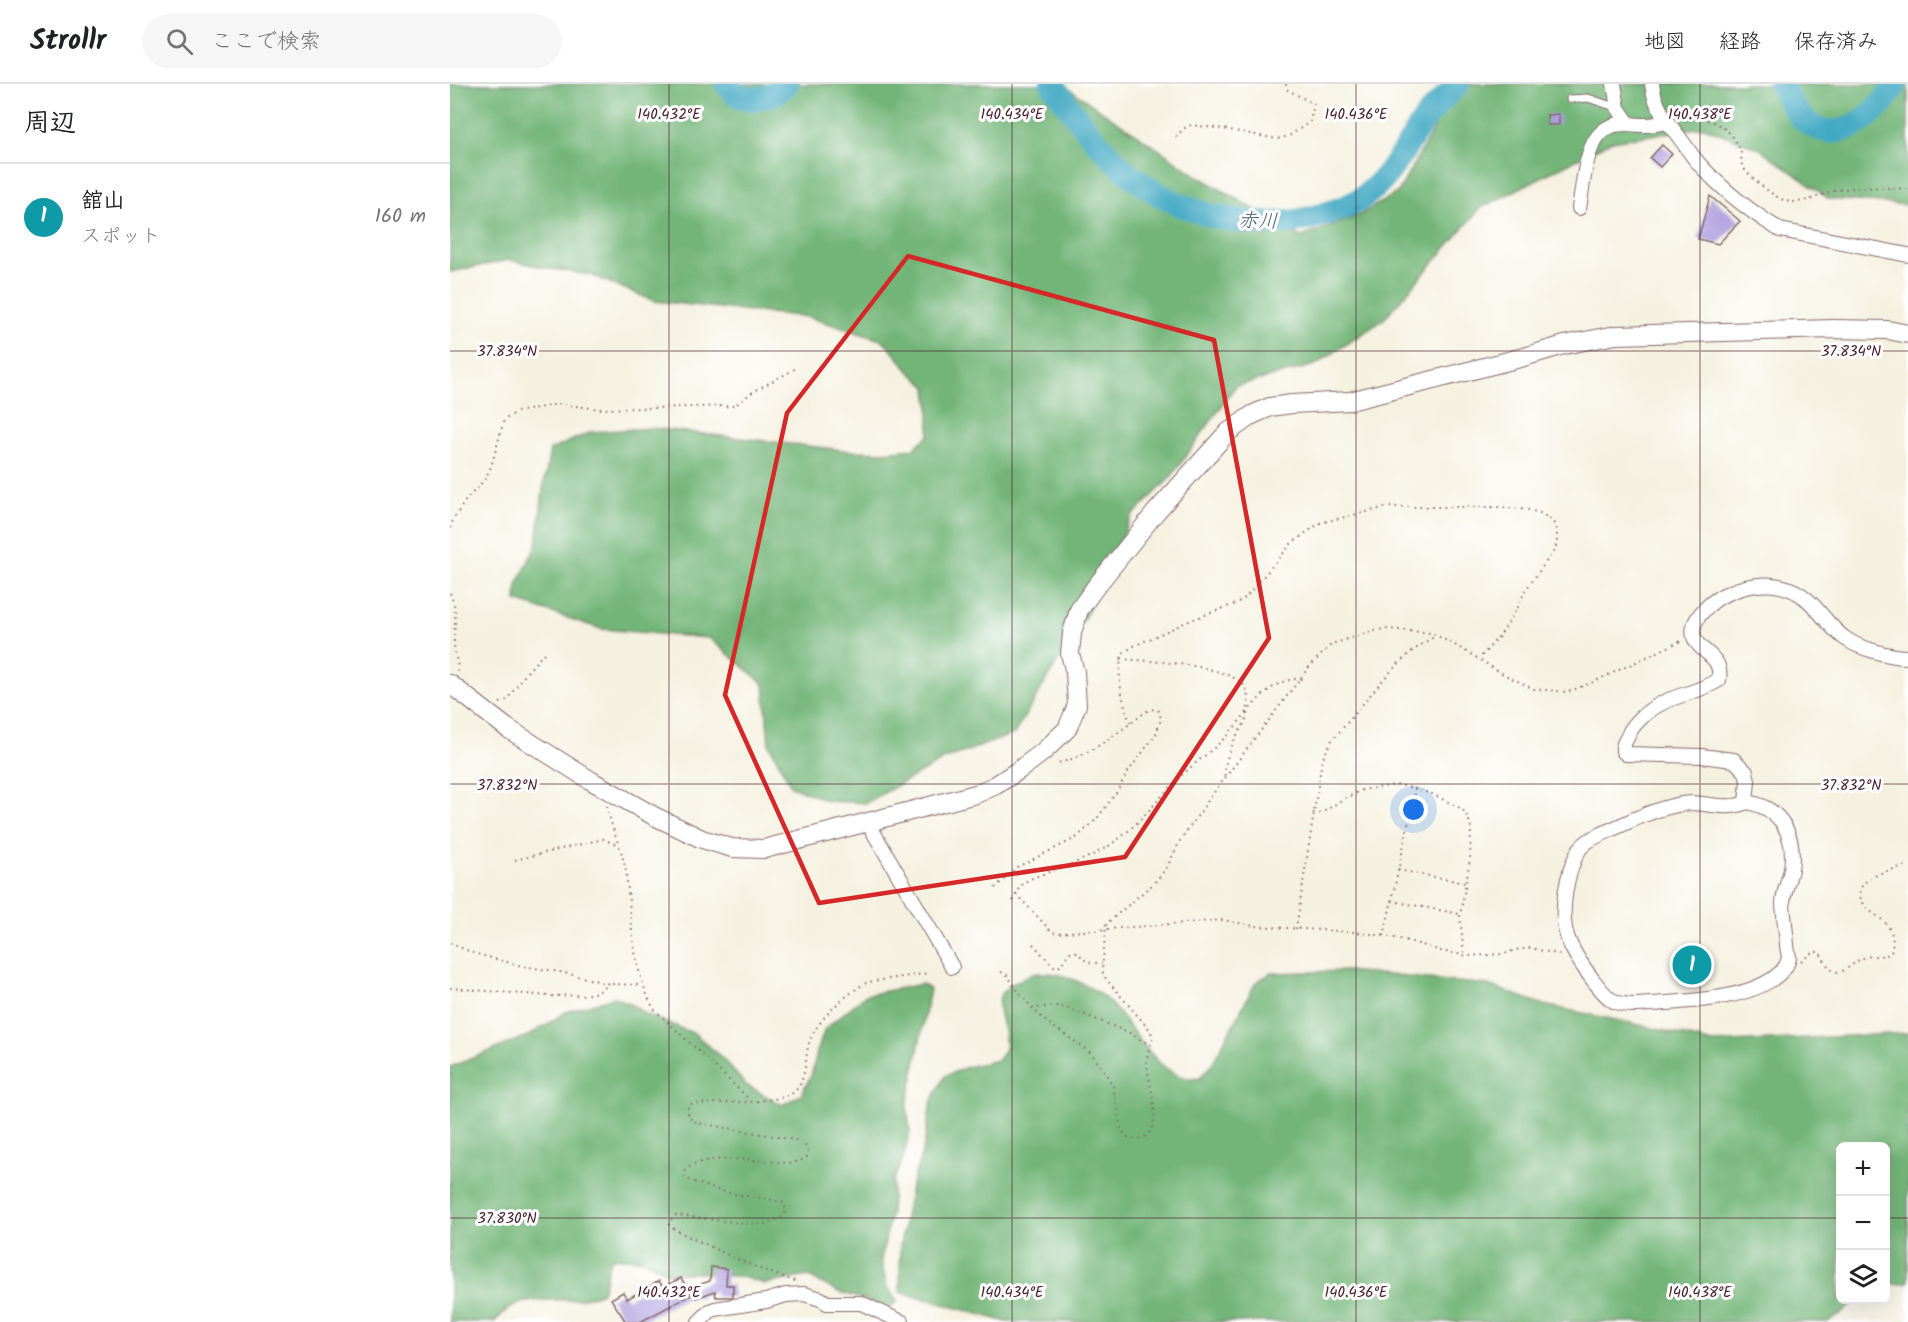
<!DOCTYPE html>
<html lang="ja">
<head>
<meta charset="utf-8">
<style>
  :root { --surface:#fff; --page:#f6f6f6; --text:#202124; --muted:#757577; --line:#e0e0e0; --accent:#d93025 }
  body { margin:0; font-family:Kalam,"Klee One",sans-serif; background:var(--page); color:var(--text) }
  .controls { position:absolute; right:18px; bottom:18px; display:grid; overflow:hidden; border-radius:9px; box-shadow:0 6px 24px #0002 }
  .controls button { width:54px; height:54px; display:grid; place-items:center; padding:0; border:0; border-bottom:2px solid var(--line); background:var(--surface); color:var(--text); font:30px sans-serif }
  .you { position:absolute; left:964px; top:726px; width:21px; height:21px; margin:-15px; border:4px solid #fff; border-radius:50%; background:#1a73e8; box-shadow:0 0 0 9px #1a73e833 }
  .badge { display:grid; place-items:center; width:39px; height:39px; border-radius:50%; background:var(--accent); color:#fff; font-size:20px; font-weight:700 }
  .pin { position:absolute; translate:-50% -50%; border:3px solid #fff; box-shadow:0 2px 6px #0006 }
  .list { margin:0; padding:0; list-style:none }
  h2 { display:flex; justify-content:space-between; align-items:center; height:78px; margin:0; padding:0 24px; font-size:26px }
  h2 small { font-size:20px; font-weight:400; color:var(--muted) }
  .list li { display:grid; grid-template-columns:39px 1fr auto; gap:18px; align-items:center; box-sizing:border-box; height:108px; padding:0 24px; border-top:2px solid var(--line) }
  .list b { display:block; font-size:22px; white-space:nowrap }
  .list p { margin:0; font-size:20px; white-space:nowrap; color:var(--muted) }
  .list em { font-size:20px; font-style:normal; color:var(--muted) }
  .icon { flex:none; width:33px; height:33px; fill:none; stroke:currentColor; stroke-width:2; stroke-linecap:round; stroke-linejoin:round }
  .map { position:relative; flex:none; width:1458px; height:1238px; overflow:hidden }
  header { display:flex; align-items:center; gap:36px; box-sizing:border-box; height:84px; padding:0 30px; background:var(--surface); border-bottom:2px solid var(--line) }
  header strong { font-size:28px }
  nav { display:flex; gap:33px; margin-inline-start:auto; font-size:21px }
  .search { width:420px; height:54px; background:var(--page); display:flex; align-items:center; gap:15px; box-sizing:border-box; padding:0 21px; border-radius:33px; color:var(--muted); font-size:22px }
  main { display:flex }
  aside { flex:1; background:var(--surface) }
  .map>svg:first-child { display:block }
  .forest { fill:#73b578; stroke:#5e6a52; stroke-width:1.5 }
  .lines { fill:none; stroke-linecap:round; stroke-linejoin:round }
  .river { stroke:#43a9c3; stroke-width:24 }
  .building { fill:#ab9bdd }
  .lane-casing { stroke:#86686a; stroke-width:9 }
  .street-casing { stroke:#86686a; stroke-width:16 }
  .secondary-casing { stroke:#86686a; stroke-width:20 }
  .path { stroke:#86686a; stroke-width:2; stroke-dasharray:1.5 4.5; stroke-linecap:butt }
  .lane { stroke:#fff; stroke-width:7 }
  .street { stroke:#fff; stroke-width:14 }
  .secondary { stroke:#fff; stroke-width:18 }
  .marked { fill:none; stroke:#d62828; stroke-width:4.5; stroke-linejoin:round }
  .ticks { fill:none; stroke:#4a1f2b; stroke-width:1.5; stroke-opacity:0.45 }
  .labels { text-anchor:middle; stroke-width:6; stroke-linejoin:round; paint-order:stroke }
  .water-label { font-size:20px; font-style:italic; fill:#475d6f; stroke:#fff }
  .ticks-label { font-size:15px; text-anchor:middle; fill:#4a1f2b; stroke:#fff; stroke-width:6; stroke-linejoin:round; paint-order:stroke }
</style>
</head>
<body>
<header>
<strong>Strollr</strong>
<div class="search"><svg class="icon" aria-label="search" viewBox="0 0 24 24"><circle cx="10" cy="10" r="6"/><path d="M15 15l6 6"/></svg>ここで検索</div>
<nav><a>地図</a><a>経路</a><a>保存済み</a></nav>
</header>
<main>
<aside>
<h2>周辺<small></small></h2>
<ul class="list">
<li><span class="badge" style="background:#0f9aa8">1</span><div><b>舘山</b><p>スポット</p></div><em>160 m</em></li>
</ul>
</aside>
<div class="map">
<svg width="1458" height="1238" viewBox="0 0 1458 1238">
  <rect width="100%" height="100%" fill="#fff"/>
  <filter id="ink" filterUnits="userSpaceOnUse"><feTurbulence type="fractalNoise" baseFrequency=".0167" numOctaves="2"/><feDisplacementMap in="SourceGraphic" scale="12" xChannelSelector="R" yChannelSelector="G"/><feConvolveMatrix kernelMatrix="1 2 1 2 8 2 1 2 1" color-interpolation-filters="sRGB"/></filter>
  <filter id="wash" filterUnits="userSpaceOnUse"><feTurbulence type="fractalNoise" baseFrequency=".008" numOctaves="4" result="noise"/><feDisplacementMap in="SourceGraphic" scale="24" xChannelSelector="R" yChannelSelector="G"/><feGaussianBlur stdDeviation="1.35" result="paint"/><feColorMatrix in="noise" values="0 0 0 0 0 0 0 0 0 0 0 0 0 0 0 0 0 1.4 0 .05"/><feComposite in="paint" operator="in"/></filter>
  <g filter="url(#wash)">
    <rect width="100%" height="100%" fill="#f5f1e0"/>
    <g class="forest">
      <path d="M0 0H612L748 92 851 153 910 131 948 108 983 46 997 0H1458V121L1379 115 1310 65 1254 43 1162 57 1031 124 933 236 865 281 786 302 721 393 682 432 636 531 564 650 495 675 416 719 378 717 341 702 319 660 314 600 259 554 151 545 66 517 67 501 87 460 93 406 100 366 141 348 201 344 402 367 433 368 463 365 479 351V323L477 303 459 287 434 257 358 233 204 217 141 191 102 185 59 176 0 188Z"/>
      <path d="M898 887 1038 901 1094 921 1199 943 1263 959 1458 949V1199L1436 1201V1062H1390V1216H1409L1378 1238H557L450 1208V1162L460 1106 474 1062 481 1018 495 992 517 983 548 976C550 973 554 968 555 964 559 951 543 924 551 910 557 901 568 897 577 892 584 888 591 889 599 889 618 890 646 905 660 919 683 942 712 1002 750 994L762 980 806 898 821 889Z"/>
      <path d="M472 900 480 905 457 1022 460 1047 453 1076 443 1097 441 1129 431 1176 437 1202 447 1217 441 1224 389 1208 357 1192 315 1200 292 1193 252 1189H218L195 1176 176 1174H162C155 1186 157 1196 152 1208 123 1222 96 1211 67 1220 59 1222 51 1232 44 1238H0V983L80 951 116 928 164 913 181 920 195 930 245 950 271 973 296 1001 332 1021 351 1011 362 989 367 968 375 945 416 911Z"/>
    </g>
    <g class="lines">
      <g class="river">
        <path d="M277 0C280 3 283 9 287 11 302 20 327 11 337 0"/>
        <path d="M602 0C626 33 650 66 682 92 736 134 810 151 875 130 888 126 901 122 912 114 940 94 955 64 974 36 983 23 997 12 1008 0"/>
        <path d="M1331 0C1360 71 1411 55 1446 0"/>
      </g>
    </g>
    <g id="blocks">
      <g class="building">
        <path d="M1109 30V41H1097V31Z"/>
        <path d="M1212 61 1222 70 1210 83 1200 74Z"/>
        <path d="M1260 112 1290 137 1268 160 1248 155Z"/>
        <path d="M261 1183 277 1185 276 1201H283V1213H266L265 1207 246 1214 242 1203 260 1197Z"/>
        <path d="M231 1194 241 1211 190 1238H176L161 1215 173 1208 177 1215 209 1197 213 1203Z"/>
      </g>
    </g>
  </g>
  <g filter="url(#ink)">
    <use href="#blocks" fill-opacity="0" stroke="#86686a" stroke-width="1.5"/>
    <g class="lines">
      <defs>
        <path id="lane" d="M1120 15 1138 14 1168 24"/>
        <g id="street">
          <path d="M1164 0 1168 24 1179 40"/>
          <path d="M1202 0C1204 21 1216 36 1229 53 1236 62 1242 73 1251 82 1274 107 1301 128 1330 146L1458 171"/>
          <path d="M1129 124C1134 100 1134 51 1162 42 1173 38 1184 41 1195 41 1202 41 1210 39 1218 38"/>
          <path d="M1296 718C1331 723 1346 751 1341 785 1339 797 1333 808 1333 820 1334 834 1336 847 1337 861 1337 865 1339 871 1339 874 1338 878 1335 884 1332 887 1303 918 1225 918 1184 921 1161 921 1157 913 1143 896 1133 883 1122 868 1117 852 1109 828 1117 787 1129 766 1133 760 1138 757 1143 754 1172 741 1209 721 1241 719 1258 719 1281 727 1296 718Z"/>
          <path d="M1296 718 1298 697 1296 688 1284 676 1251 672 1176 670 1173 667C1172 661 1176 656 1179 650 1181 644 1185 640 1190 635 1214 610 1241 613 1269 596 1274 566 1238 569 1244 542 1247 530 1264 515 1276 510 1304 497 1337 495 1361 519 1373 531 1382 546 1396 555 1410 565 1442 573 1458 573"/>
          <path d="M418 739 502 883"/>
          <path d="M249 1238 260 1227 265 1225 316 1217 336 1211 354 1210 371 1215 377 1219H411L452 1238"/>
        </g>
        <path id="secondary" d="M0 600 57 644 140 696 204 732 252 755 282 764 314 765 526 710 546 701 569 686 593 668 617 645 627 621 625 588 620 570 622 549 629 526 644 505 705 429 777 349 802 331 820 323 842 320 900 317 1074 273 1114 261 1166 251 1383 245 1438 246 1458 250"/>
      </defs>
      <use href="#lane" class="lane-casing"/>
      <use href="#street" class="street-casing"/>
      <use href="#secondary" class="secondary-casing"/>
      <g class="path">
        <path d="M1234 38C1257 27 1285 46 1291 69 1292 74 1290 78 1293 83 1299 93 1321 110 1331 115 1347 123 1365 113 1380 108 1406 101 1432 104 1458 105"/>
        <path d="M726 53 733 45 741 41 774 45 827 55 839 52 860 38 864 20 836 5V0"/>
        <path d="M0 444 4 434 16 416 35 395 41 383 54 336 67 328 108 320 151 325 284 322 304 307 345 285"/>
        <path d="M0 509C9 530 4 537 4 558 4 568 8 578 8 588"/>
        <path d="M671 575C698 577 780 580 795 603 800 611 798 626 796 635 795 640 790 646 787 651 780 665 773 680 775 695"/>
        <path d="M50 619 57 616 77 588 95 568"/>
        <path d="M680 639C673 617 665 591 673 569L684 562 741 536 785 520 795 514 842 459 870 439 937 423H1050L1079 426 1090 429 1102 436 1107 446V460L1103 468 1075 507 1067 525 1051 550 1029 575"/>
        <path d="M157 722C161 745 173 766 176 789 182 835 181 884 204 925L300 1016"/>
        <path d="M863 729H872L890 717 912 706 945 701 955 702 982 710 1012 725 1018 733 1021 745 1020 775 1010 832 1014 870"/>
        <path d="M65 776 153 755 167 761"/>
        <path d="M948 786 1016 799"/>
        <path d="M545 804 567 783 626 754 646 736 666 709 678 688 706 650 711 635 709 627 704 625 697 627C672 645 636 676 605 679"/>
        <path d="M566 810 602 848 607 849 773 836 804 842 905 848 935 852 959 857 991 867 1018 872 1053 870 1065 866 1080 864 1111 871"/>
        <path d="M563 817 570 802 578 796C600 786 625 781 646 769 681 752 703 720 730 693 746 677 767 664 781 647 799 627 821 592 852 595"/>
        <path d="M942 817 1010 830"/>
        <path d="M846 845 872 676 882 656C914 622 944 573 986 552"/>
        <path d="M934 852 966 705"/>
        <path d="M0 859 23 869 72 882 110 888 160 900 192 901"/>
        <path d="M583 860 603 882 609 883 620 868H627L637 878 652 880"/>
        <path d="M1351 877 1363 868H1369C1373 873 1376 880 1380 884 1391 896 1403 877 1413 874 1422 870 1432 874 1441 869 1443 861 1444 853 1440 846 1436 837 1428 833 1420 827 1389 797 1437 787 1458 781"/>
        <path d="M551 888 557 891 572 913 594 936 641 969 655 988 663 1002 671 1044C674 1051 678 1055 685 1055 719 1055 698 998 697 981 696 971 700 963 703 953L700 946 656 895 652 887 656 840 703 800 716 785 730 757 762 711 859 583 882 560 927 546 938 545 982 549 1012 565 1055 591 1084 605 1117 608 1141 599 1231 557"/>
        <path d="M0 904 100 912 134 911 148 908 160 900"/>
        <path d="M582 924 607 922 620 925 680 949 692 957 700 960"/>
        <path d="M345 1197C313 1187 283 1174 253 1159 241 1154 230 1149 219 1141V1138L226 1131 298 1140H317L334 1132 336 1126 334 1119C320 1114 306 1114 291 1111 272 1108 253 1102 235 1094V1087C250 1067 316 1078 341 1079L350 1077 357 1073 358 1066 354 1059 345 1056 248 1039 239 1034 237 1025 240 1020C263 1018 323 1020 341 1010 358 1001 354 971 360 956 367 936 399 907 418 898L479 889"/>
      </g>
      <use href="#lane" class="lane"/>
      <use href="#street" class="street"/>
      <use href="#secondary" class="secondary"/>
    </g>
  </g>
  <path class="marked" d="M458 172 764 256 819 554 675 773 369 819 275 611 337 329Z"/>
  <path class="ticks" d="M219 0V1238M562 0V1238M906 0V1238M1250 0V1238M0 267H1458M0 700H1458M0 1134H1390M1436 1134H1458"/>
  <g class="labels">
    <g class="water-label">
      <text transform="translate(808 136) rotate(2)" y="7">赤川</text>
    </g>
  </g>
  <g class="ticks-label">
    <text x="219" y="35">140.432°E</text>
    <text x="562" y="35">140.434°E</text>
    <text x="906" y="35">140.436°E</text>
    <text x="1250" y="35">140.438°E</text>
    <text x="57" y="272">37.834°N</text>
    <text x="1401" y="272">37.834°N</text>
    <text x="57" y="706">37.832°N</text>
    <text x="1401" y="706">37.832°N</text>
    <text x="57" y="1139">37.830°N</text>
    <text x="219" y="1213">140.432°E</text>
    <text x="562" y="1213">140.434°E</text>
    <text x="906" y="1213">140.436°E</text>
    <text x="1250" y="1213">140.438°E</text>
  </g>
</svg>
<div class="controls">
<button>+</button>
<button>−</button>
<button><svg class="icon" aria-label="layers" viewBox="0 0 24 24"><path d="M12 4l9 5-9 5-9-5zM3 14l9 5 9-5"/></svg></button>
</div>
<div class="you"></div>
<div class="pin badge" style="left:1242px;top:881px;background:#0f9aa8">1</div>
</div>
</main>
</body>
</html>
